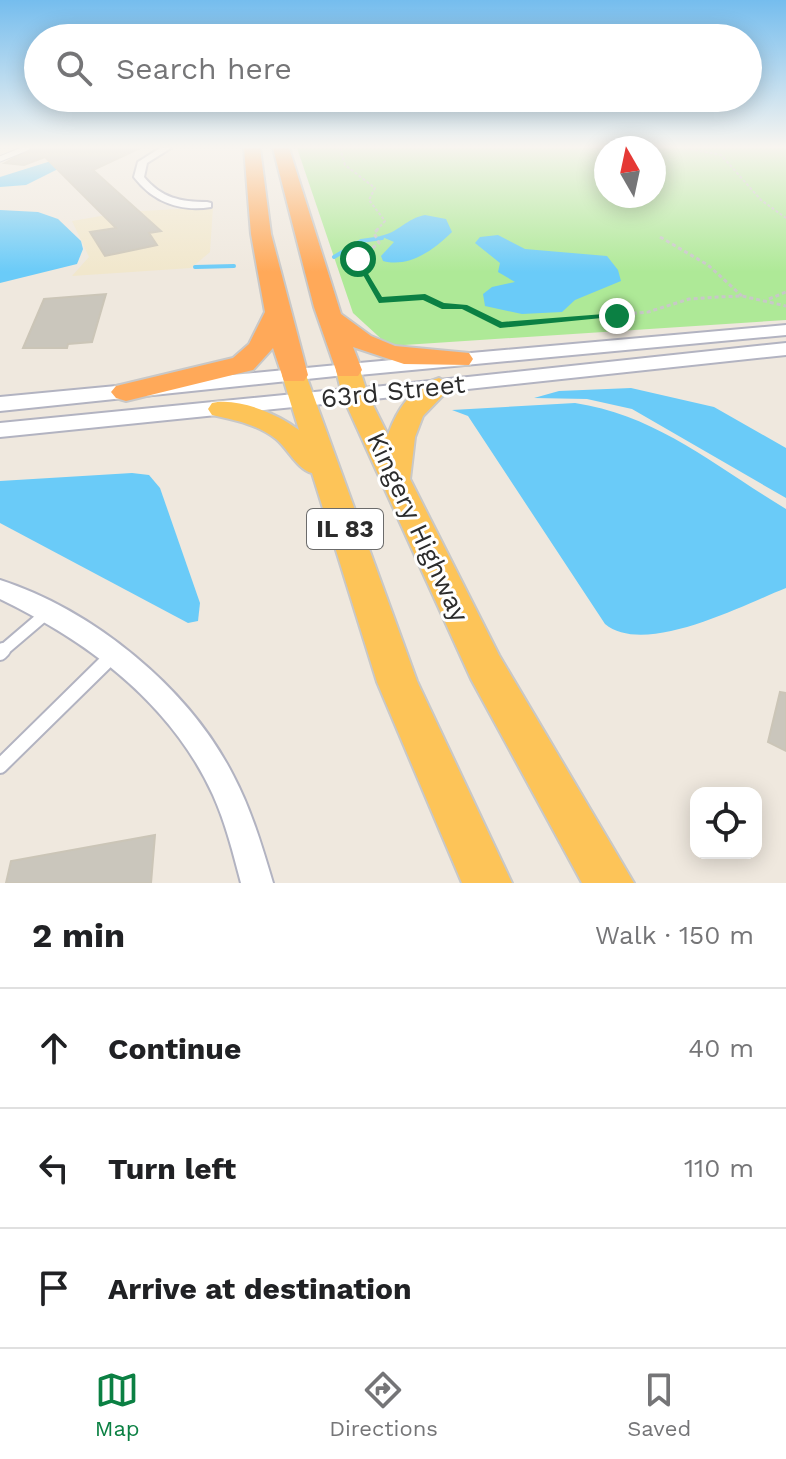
<!DOCTYPE html>
<html lang="en">
<head>
<meta charset="utf-8">
<style>
  :root { --surface:#fff; --page:#f6f6f6; --text:#202124; --muted:#757577; --line:#e0e0e0; --accent:#0b8043 }
  body { margin:0; font-family:"Work Sans",sans-serif; background:var(--page); color:var(--text) }
  .controls { position:absolute; right:24px; bottom:24px; display:grid; overflow:hidden; border-radius:16px; box-shadow:0 4px 20px #0003 }
  .controls button { width:72px; height:72px; display:grid; place-items:center; padding:0; border:0; border-bottom:2px solid var(--line); background:var(--surface); color:var(--text); font:40px sans-serif }
  .compass { position:absolute; left:594px; top:136px; width:72px; height:72px; border-radius:50%; background:var(--surface); box-shadow:0 4px 20px #0003; rotate:351deg }
  .stop { position:absolute; width:24px; height:24px; margin:-18px; border:6px solid #0b8043; border-radius:50%; background:#fff }
  .stop.end { background:#0b8043; border-color:#fff; box-shadow:0 2px 8px #0008 }
  .list { margin:0; padding:0; list-style:none }
  h2 { display:flex; justify-content:space-between; align-items:center; height:104px; margin:0; padding:0 32px; font-size:34px }
  h2 small { font-size:26px; font-weight:400; color:var(--muted) }
  .list li { display:grid; grid-template-columns:52px 1fr auto; gap:24px; align-items:center; box-sizing:border-box; height:120px; padding:0 32px; border-top:2px solid var(--line) }
  .list b { display:block; font-size:30px; white-space:nowrap }
  .list em { font-size:26px; font-style:normal; color:var(--muted) }
  .icon { flex:none; width:44px; height:44px; fill:none; stroke:currentColor; stroke-width:2; stroke-linecap:round; stroke-linejoin:round }
  .map { position:relative; flex:none; width:786px; height:883px; overflow:hidden }
  .search { position:absolute; background:var(--surface); box-shadow:0 4px 20px #0003; left:24px; right:24px; top:24px; height:88px; display:flex; align-items:center; gap:20px; box-sizing:border-box; padding:0 28px; border-radius:44px; color:var(--muted); font-size:30px }
  .sheet { height:464px; background:var(--surface) }
  nav { display:flex; justify-content:space-around; align-items:center; box-sizing:border-box; height:112px; border-top:2px solid var(--line); background:var(--surface); font-size:22px; color:var(--muted) }
  nav a { display:grid; justify-items:center; gap:4px }
  nav .on { color:var(--accent) }
  .map>svg:first-child { display:block }
  .education { fill:#f1e7cc }
  .green { fill:#aee997 }
  .water { fill:#6acbf8 }
  .lines { fill:none; stroke-linecap:round; stroke-linejoin:round }
  .stream { stroke:#6acbf8; stroke-width:4 }
  .building { fill:#cac6bc; stroke:#cbc5b7; stroke-width:2 }
  .service-far2-casing { stroke:#b2b3c1; stroke-width:7 }
  .service-far1-casing { stroke:#b2b3c1; stroke-width:15 }
  .service-casing { stroke:#b2b3c1; stroke-width:18 }
  .minor-casing { stroke:#b2b3c1; stroke-width:4 }
  .tertiary-casing { stroke:#b2b3c1; stroke-width:4 }
  .secondary-casing { stroke:#b2b3c1; stroke-width:4 }
  .trunk-casing { stroke:#c8c8c8; stroke-width:4 }
  .motorway-casing { stroke:#c8c8c8; stroke-width:4 }
  .path-far1 { stroke:#c8c8c8; stroke-width:2; stroke-dasharray:3 2; stroke-linecap:butt }
  .path { stroke:#c8c8c8; stroke-width:3; stroke-dasharray:4 3; stroke-linecap:butt }
  .service-far2 { stroke:#fff; stroke-width:5 }
  .service-far1 { stroke:#fff; stroke-width:11 }
  .service { stroke:#fff; stroke-width:14 }
  .minor { fill:#fff; fill-rule:evenodd }
  .tertiary { fill:#fff; fill-rule:evenodd }
  .secondary { fill:#fff; fill-rule:evenodd }
  .trunk { fill:#fdc458; fill-rule:evenodd }
  .motorway { fill:#ffa959; fill-rule:evenodd }
  .route { fill:#0b8043 }
  .labels { text-anchor:middle; stroke-width:6; stroke-linejoin:round; paint-order:stroke }
  .shield { fill:#fff; stroke:#6b6b6b; stroke-width:2 }
  .shield-label { font-size:24px; font-weight:bold; fill:#2c2c2c }
  .street-label { font-size:26px; fill:#2c2c2c; stroke:#fff }
</style>
</head>
<body>
<div class="map">
<svg width="786" height="883" viewBox="0 0 786 883">
  <rect width="100%" height="100%" fill="#efe8de"/>
  <path class="education" d="M213 207 210 252 191 268 72 276 89 257 72 221 124 212Z"/>
  <path class="green" d="M297 148H606V196H654V148H786V320L389 346 353 313Z"/>
  <g class="water">
    <path d="M51 161 58 169 26 185 0 187V177Z"/>
    <path d="M0 210 38 212 58 219 81 241 83 249 77 264 0 283Z"/>
    <path d="M425 215 446 219 452 232C435 249 410 268 383 261L381 256 394 242 380 236C398 233 407 218 425 215Z"/>
    <path d="M498 235 525 249 607 256 618 270 621 281 575 300 562 312 522 314 485 306 483 294 492 287 515 282 498 272 500 263 475 243 480 237Z"/>
    <path d="M631 388 714 407 786 448V498L632 409 587 399 534 398 559 391Z"/>
    <path d="M575 403C657 415 716 467 786 509V588C743 605 645 657 605 624L468 416 452 410Z"/>
    <path d="M132 473 149 475 160 488 200 603 198 621 188 623 0 523V481Z"/>
  </g>
  <g class="lines">
    <g class="stream">
      <path d="M334 257 361 241 382 238"/>
      <path d="M195 267 234 266"/>
    </g>
  </g>
  <g class="building">
    <path d="M32 148H140L93 170 161 231 149 233 157 245 105 256 90 232 116 228 45 157 24 165 5 163Z"/>
    <path d="M106 294 92 342 68 344 67 348H23L44 299Z"/>
    <path d="M780 692 786 693V751L768 742Z"/>
    <path d="M155 835 151 883H6L11 861Z"/>
  </g>
  <g class="lines">
    <defs>
      <path id="service-far2" d="M0 159 27 148"/>
      <path id="service-far1" d="M1 652 48 612"/>
      <g id="service">
        <path d="M0 653 3 650"/>
        <path d="M0 766 112 656"/>
      </g>
      <g id="minor">
        <path d="M160 148H171L147 163 144 177C161 198 181 202 207 202L211 203V207C180 212 153 202 134 177L138 162Z"/>
        <path d="M0 580C93 610 189 688 233 775 251 809 262 846 273 883H241C233 853 226 824 213 795 171 703 89 642 0 599Z"/>
      </g>
      <g id="tertiary">
        <path d="M786 325V335L348 376 338 370 348 364Z"/>
        <path d="M786 343V355L355 401 345 395 355 389Z"/>
      </g>
      <g id="secondary">
        <path d="M348 364 358 370 355 374 0 411V397Z"/>
        <path d="M355 388 366 395 363 400 0 437V423Z"/>
      </g>
      <g id="trunk">
        <path d="M348 363 360 370 368 395 388 435C396 411 413 385 439 378L452 386 423 416 415 437 410 479 499 655 634 883H582L471 679 342 395 336 370Z"/>
        <path d="M294 368 306 375 417 681 512 883H462L377 682 312 473C298 470 288 449 276 439 257 424 234 420 212 415L208 409 212 403C238 397 278 414 299 430L282 375Z"/>
      </g>
      <g id="motorway">
        <path d="M244 148H260L271 234 308 375 304 381H284L273 348 253 370 126 401 116 398 111 392 116 386 233 358 249 344 265 312 251 234Z"/>
        <path d="M273 148H289L341 314 371 336 395 346 469 353 473 359 469 365 404 364 353 347 362 370 358 376H338L314 307Z"/>
      </g>
    </defs>
    <use href="#service-far2" class="service-far2-casing"/>
    <use href="#service-far1" class="service-far1-casing"/>
    <use href="#service" class="service-casing"/>
    <use href="#minor" class="minor-casing"/>
    <use href="#tertiary" class="tertiary-casing"/>
    <use href="#secondary" class="secondary-casing"/>
    <use href="#trunk" class="trunk-casing"/>
    <use href="#motorway" class="motorway-casing"/>
    <g class="path-far1">
      <path d="M340 148 345 165 375 188 369 200 385 221 376 231"/>
      <path d="M685 148 721 155 761 200 786 218"/>
      <path d="M63 157 72 158"/>
    </g>
    <g class="path">
      <path d="M378 229 374 233 379 243 358 259 379 300 425 297 442 306 463 307 500 325 648 312 689 299 718 297 742 296 786 306"/>
      <path d="M660 237 708 265 742 296"/>
      <path d="M769 299 786 292"/>
    </g>
    <use href="#service-far2" class="service-far2"/>
    <use href="#service-far1" class="service-far1"/>
    <use href="#service" class="service"/>
    <use href="#minor" class="minor"/>
    <use href="#tertiary" class="tertiary"/>
    <use href="#secondary" class="secondary"/>
    <use href="#trunk" class="trunk"/>
    <use href="#motorway" class="motorway"/>
  </g>
  <linearGradient id="sky" x2="0" y2="1"><stop stop-color="#75bdee"/><stop offset="0.54" stop-color="#f8f5f0"/><stop offset="1" stop-color="#f8f5f0" stop-opacity="0"/></linearGradient>
  <rect width="786" height="272" fill="url(#sky)"/>
  <path class="route" d="M358 257 382 297 425 294 444 303 467 305 502 322 617 313 622 316 500 328 462 309H442L423 300 379 303 354 259Z"/>
  <g class="labels">
    <rect class="shield" x="307" y="509" width="76" height="40" rx="6"/>
    <g class="shield-label">
      <text x="345" y="537">IL 83</text>
    </g>
    <g class="street-label">
      <text transform="translate(393 391) rotate(-6)" y="9">63rd Street</text>
      <text transform="translate(418 527) rotate(65)" y="9">Kingery Highway</text>
    </g>
  </g>
</svg>
<div class="controls">
<button><svg class="icon" aria-label="locate" viewBox="0 0 24 24"><circle cx="12" cy="12" r="6"/><path d="M12 2v4M12 18v4M2 12h4M18 12h4"/></svg></button>
</div>
<svg class="compass" viewBox="-18 -18 36 36"><path d="M0-13l5 13h-10z" fill="#e53935"/><path d="M0 13l5-13h-10z" fill="#757577"/></svg>
<div class="stop" style="left:358px;top:259px"></div>
<div class="stop end" style="left:617px;top:316px"></div>
<div class="search"><svg class="icon" aria-label="search" viewBox="0 0 24 24"><circle cx="10" cy="10" r="6"/><path d="M15 15l6 6"/></svg>Search here</div>
</div>
<section class="sheet">
<h2>2 min<small>Walk · 150 m</small></h2>
<ul class="list">
<li><svg class="icon" aria-label="ahead" viewBox="0 0 24 24"><path d="M12 20V5M6 11l6-6 6 6"/></svg><div><b>Continue</b></div><em>40 m</em></li>
<li><svg class="icon" aria-label="left" viewBox="0 0 24 24"><path d="M17 20v-9H6M10 6l-5 5 5 5"/></svg><div><b>Turn left</b></div><em>110 m</em></li>
<li><svg class="icon" aria-label="arrive" viewBox="0 0 24 24"><path d="M6 21V4h12l-3 4 3 4H6"/></svg><div><b>Arrive at destination</b></div></li>
</ul>
</section>
<nav>
<a class="on"><svg class="icon" aria-label="map" viewBox="0 0 24 24"><path d="M3 6l6-2 6 2 6-2v14l-6 2-6-2-6 2zM9 4v14M15 6v14"/></svg>Map</a>
<a><svg class="icon" aria-label="directions" viewBox="0 0 24 24"><path d="M12 3l9 9-9 9-9-9zM9 14v-3h6M13 9l2 2-2 2"/></svg>Directions</a>
<a><svg class="icon" aria-label="saved" viewBox="0 0 24 24"><path d="M7 4h10v16l-5-4-5 4z"/></svg>Saved</a>
</nav>
</body>
</html>
